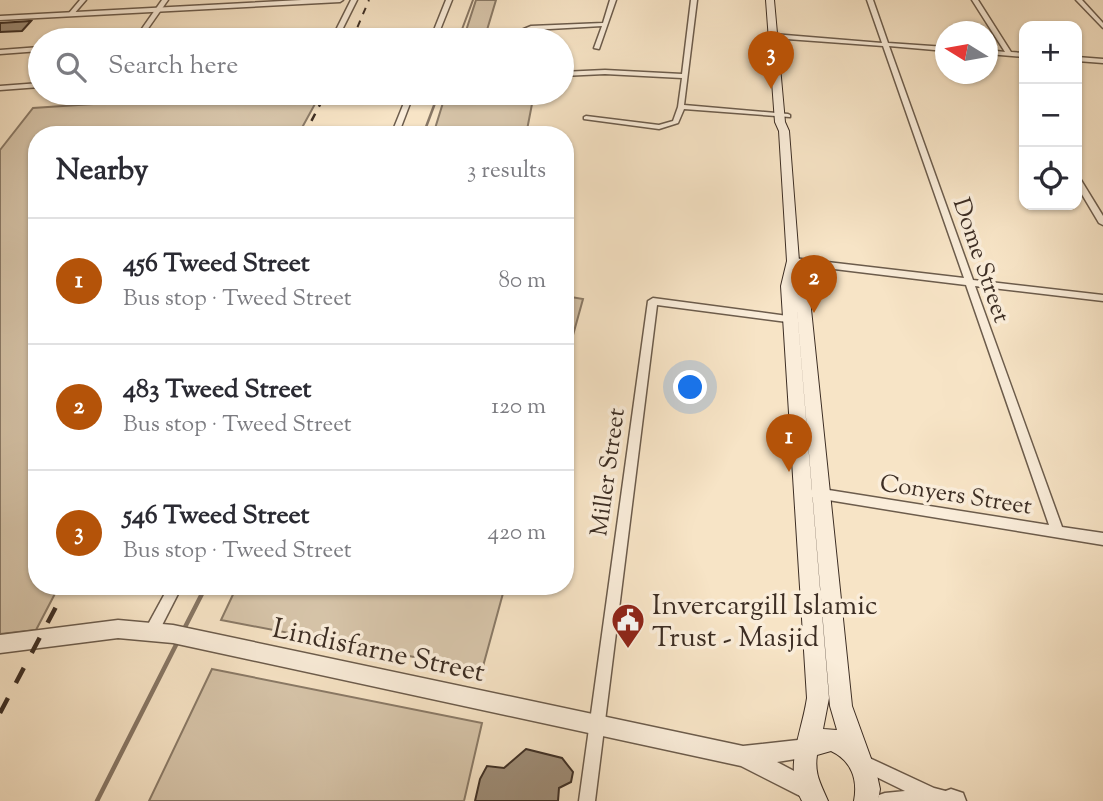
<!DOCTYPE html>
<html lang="en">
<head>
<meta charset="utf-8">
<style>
  :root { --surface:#fff; --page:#f2f2f3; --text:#2b2b33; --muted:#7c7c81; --line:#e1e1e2; --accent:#b45309 }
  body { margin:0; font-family:"Sorts Mill Goudy",serif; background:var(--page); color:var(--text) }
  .controls { position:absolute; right:21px; top:21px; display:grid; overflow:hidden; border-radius:14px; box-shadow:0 2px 5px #0004 }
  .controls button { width:63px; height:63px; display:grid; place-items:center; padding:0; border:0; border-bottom:2px solid var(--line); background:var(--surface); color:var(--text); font:35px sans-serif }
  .compass { position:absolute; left:935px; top:21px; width:63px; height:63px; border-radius:50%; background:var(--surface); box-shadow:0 2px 5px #0004; rotate:281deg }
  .you { position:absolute; left:691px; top:388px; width:24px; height:24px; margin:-18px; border:5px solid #fff; border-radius:50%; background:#1a73e8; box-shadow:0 0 0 10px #1a73e833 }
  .badge { display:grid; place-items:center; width:46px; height:46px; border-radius:50%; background:var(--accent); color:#fff; font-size:23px; font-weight:700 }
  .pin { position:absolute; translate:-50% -58px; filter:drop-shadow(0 2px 4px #0008) }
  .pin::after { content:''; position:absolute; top:37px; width:24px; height:21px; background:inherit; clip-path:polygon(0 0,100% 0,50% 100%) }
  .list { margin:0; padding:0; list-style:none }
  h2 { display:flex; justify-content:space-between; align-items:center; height:91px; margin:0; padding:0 28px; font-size:30px }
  h2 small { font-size:23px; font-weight:400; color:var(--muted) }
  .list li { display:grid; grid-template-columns:46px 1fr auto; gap:21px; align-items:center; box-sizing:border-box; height:126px; padding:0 28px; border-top:2px solid var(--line) }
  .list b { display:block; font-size:26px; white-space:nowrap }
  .list p { margin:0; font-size:23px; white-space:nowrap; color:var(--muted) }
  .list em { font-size:23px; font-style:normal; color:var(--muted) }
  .icon { flex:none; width:38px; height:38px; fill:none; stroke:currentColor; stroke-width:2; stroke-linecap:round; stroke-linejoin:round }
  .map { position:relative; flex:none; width:1103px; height:801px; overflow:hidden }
  .search { position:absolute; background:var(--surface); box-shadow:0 2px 5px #0004; left:28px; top:28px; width:546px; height:77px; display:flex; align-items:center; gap:18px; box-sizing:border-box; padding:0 24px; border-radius:38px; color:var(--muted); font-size:26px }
  .panel { position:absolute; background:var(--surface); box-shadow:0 2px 5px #0004; left:28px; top:126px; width:546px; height:469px; border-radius:28px }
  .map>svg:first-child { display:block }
  .green { fill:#d7c5aa; stroke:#8a7a67; stroke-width:2 }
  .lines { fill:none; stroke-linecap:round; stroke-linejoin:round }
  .stream-far2 { stroke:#877664; stroke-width:2 }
  .stream-far1 { stroke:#877664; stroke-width:2.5 }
  .stream { stroke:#877664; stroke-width:4.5 }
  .building { fill:#9e8d78; stroke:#3d2e24; stroke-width:2 }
  .minor-casing { stroke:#6c5c4c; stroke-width:3 }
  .tertiary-casing { stroke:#6c5c4c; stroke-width:3 }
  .secondary-casing { stroke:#3d2e24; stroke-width:2 }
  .minor { fill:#faedda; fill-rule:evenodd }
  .tertiary { fill:#faedda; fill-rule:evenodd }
  .secondary { fill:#faedda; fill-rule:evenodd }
  .rail-far2 { stroke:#3d2e24; stroke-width:2; stroke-dasharray:7 7; stroke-linecap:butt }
  .rail-far1 { stroke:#3d2e24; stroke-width:2.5; stroke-dasharray:8 8; stroke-linecap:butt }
  .rail { stroke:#3d2e24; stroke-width:4.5; stroke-dasharray:17 17; stroke-linecap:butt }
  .labels { text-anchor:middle; stroke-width:7; stroke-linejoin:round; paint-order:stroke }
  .street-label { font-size:24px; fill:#3d2e24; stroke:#faedda }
  .near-poi-label { font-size:28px; fill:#3d2e24; stroke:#faedda; text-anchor:start }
  .near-street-label { font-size:28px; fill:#3d2e24; stroke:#faedda }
</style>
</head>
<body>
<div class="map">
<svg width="1103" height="801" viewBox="0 0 1103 801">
  <rect width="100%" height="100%" fill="#f7e4c6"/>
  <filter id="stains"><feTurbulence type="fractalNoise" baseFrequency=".00286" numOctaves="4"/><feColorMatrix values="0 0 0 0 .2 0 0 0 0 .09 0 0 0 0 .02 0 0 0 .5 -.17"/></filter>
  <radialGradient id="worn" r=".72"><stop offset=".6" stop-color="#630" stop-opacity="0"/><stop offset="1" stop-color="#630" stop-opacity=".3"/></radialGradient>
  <g class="green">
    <path d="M476 0H496L484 40H463Z"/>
    <path d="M261 93H321L298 135H37V586H59L36 630 0 634V150L33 108Z"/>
    <path d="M446 93 533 99 526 135H433Z"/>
    <path d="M565 296 583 299 565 364Z"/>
    <path d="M237 586H505L482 670 221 620Z"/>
    <path d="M212 669 482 723 464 801H149Z"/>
  </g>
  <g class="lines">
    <g class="stream-far2">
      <path d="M458 40 473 0"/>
      <path d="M438 97 439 93"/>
    </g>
    <path class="stream-far1" d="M423 135 438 95"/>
    <g class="stream">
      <path d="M183 631 206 586"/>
      <path d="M97 801 178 641"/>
    </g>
  </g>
  <g class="building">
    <path d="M31 21 22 31 0 32V23Z"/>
    <path d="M526 749 562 758 573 772 571 782 559 788 558 801H475L480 779 487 766 504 768Z"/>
  </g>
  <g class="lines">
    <defs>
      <g id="minor">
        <path d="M80 0H86L73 15H69V13Z"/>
        <path d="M162 0H168L140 40H134Z"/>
        <path d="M351 0H357L337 40H331L334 34 224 40H196L199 38 336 30Z"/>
        <path d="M446 0H452L436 40H430Z"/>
        <path d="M610 0H616L599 49 594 48 602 26 532 30 524 33 522 40H516L519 31 531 26 603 23Z"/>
        <path d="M691 0H697L684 105 788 114 790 115V117L684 109 678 123 659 129 584 119V117L586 116 659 125 673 121 678 107 682 78 605 74 562 76V72L605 70 682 74Z"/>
        <path d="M867 0H873L888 43 946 47V51L889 46 973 280 1103 295V301L975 286 1062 527 1103 533V545L816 498 812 497 810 493 812 489 816 488 1049 525 966 285 793 264 789 261 793 258 964 278 883 46 773 38 770 36 773 34 882 43Z"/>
        <path d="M972 0H978L1011 52 1024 53V57L988 54V50L1005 52Z"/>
        <path d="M1076 0H1082L1103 23V28Z"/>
        <path d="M40 47V51L0 54V50Z"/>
        <path d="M1077 57 1103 59V63L1077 61Z"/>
        <path d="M40 83V87L0 90V86Z"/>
        <path d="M408 93H414L398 135H391Z"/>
        <path d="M1077 178 1081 180 1103 216V225L1099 223 1077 186Z"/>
        <path d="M653 298 795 317 800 320 795 323 657 305 595 801H579L648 301Z"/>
        <path d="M169 586H182L157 635 152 637 147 635 145 630Z"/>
        <path d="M863 755 934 788 957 794 959 801H877L879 795 885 793 905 791 858 768 855 763 858 758Z"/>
      </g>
      <g id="tertiary">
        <path d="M302 0H343L340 2 0 20V16Z"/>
        <path d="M118 620 173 625 743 746 807 739 814 742 817 749 814 756 777 762 815 782 819 789 815 796 808 800 741 766 173 643 118 638 0 653V635Z"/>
        <path d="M951 789 963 793 966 801H941L943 792Z"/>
      </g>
      <path id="secondary" d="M766 0H774L785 122 789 131 799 261 808 280 852 706 877 775 880 789 878 801H854C858 780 852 761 831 751L817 755C814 774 821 784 828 801H802C783 767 802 733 807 698L781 286 787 261 779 131 775 122ZM795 285 830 706 837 730 823 729 829 698Z"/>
    </defs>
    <use href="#minor" class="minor-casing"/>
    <use href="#tertiary" class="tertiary-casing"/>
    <use href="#secondary" class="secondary-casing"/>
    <use href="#minor" class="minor"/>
    <use href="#tertiary" class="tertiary"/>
    <use href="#secondary" class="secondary"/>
    <g class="rail-far2">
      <path d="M352 40 369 0"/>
      <path d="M324 97 326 93"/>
    </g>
    <path class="rail-far1" d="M304 135 325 95"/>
    <path class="rail" d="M0 713 67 586"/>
  </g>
  <defs>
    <symbol id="civic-pin" viewBox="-11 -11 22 30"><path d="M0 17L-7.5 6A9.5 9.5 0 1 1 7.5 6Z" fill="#8f2418" stroke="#faedda"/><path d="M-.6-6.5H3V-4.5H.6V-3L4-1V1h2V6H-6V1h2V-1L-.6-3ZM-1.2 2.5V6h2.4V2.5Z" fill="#fff"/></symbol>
  </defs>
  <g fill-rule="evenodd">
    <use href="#civic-pin" x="609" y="601" width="38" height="52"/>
  </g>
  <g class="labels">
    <g class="street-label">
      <text transform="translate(982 260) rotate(71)" y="8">Dome Street</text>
      <text transform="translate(607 472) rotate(-82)" y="8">Miller Street</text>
      <text transform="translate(956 494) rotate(9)" y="8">Conyers Street</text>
    </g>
    <g class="near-poi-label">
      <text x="652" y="614">Invercargill Islamic<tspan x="652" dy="32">Trust - Masjid</tspan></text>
    </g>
    <g class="near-street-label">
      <text transform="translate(379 649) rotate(12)" y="10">Lindisfarne Street</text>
    </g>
  </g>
  <rect width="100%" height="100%" filter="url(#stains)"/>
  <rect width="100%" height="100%" fill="url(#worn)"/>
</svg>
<div class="controls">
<button>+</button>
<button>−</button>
<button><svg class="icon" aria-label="locate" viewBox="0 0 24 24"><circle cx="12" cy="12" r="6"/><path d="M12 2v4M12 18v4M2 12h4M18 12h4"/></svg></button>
</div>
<svg class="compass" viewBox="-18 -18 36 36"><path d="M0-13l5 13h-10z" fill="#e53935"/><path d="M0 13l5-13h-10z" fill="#7c7c81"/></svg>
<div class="you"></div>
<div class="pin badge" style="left:789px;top:472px">1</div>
<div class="pin badge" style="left:814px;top:313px">2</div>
<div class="pin badge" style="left:771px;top:89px">3</div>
<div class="search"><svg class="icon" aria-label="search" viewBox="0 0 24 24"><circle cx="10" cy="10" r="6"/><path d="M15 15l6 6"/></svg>Search here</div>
<section class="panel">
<h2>Nearby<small>3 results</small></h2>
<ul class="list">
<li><span class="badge">1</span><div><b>456 Tweed Street</b><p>Bus stop · Tweed Street</p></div><em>80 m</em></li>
<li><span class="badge">2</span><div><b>483 Tweed Street</b><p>Bus stop · Tweed Street</p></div><em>120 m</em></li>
<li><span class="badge">3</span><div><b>546 Tweed Street</b><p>Bus stop · Tweed Street</p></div><em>420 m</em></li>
</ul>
</section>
</div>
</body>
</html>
